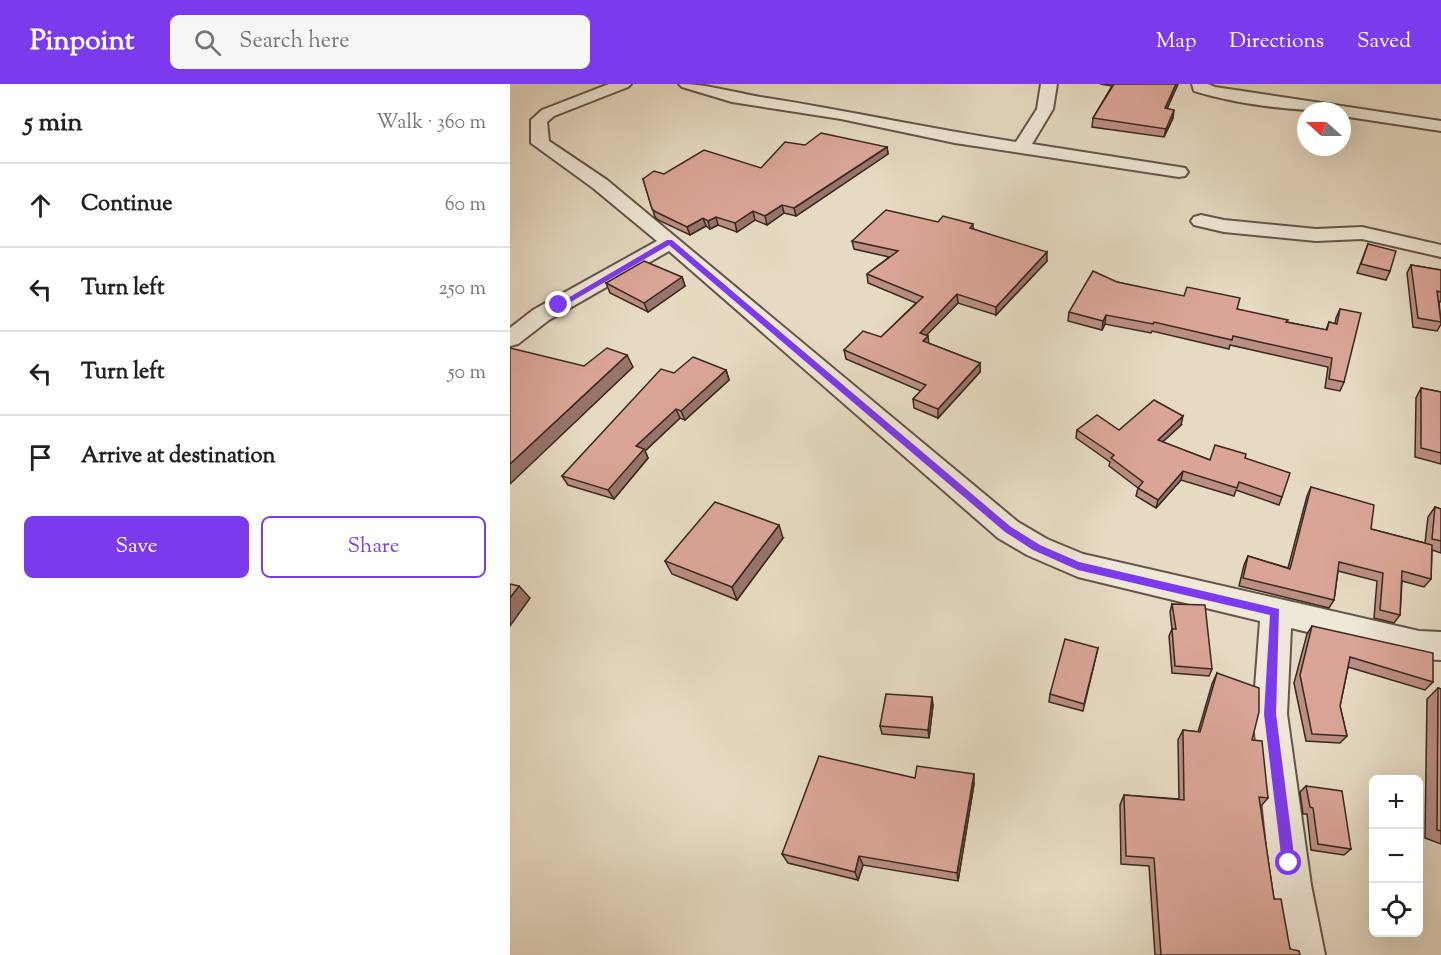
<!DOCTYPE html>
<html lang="en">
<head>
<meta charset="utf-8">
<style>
  :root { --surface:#fff; --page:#f6f6f6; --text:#202124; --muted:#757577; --line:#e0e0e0; --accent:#7c3aed }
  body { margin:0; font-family:"Sorts Mill Goudy",serif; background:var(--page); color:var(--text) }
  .controls { position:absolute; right:18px; bottom:18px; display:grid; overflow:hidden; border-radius:9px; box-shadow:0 6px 24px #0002 }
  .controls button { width:54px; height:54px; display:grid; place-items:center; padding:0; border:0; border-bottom:2px solid var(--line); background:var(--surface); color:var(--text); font:30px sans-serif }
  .compass { position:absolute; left:787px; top:18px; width:54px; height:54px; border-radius:50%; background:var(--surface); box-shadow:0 6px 24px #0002; rotate:291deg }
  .stop { position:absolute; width:18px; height:18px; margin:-14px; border:4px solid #7c3aed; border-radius:50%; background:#fff }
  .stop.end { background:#7c3aed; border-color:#fff; box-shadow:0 2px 6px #0008 }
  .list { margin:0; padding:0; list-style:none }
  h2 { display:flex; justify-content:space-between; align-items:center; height:78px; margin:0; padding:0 24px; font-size:26px }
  h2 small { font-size:20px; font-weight:400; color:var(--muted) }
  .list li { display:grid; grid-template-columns:39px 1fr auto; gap:18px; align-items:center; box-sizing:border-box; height:84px; padding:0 24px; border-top:2px solid var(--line) }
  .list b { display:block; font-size:22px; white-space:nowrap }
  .list em { font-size:20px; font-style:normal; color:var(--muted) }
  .actions { display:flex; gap:12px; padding:18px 24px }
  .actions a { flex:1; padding:14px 0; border:2px solid var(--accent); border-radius:9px; text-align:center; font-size:21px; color:var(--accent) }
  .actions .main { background:var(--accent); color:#fff }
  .icon { flex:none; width:33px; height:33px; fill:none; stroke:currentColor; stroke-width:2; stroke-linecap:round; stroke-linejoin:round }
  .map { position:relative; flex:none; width:931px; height:871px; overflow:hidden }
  header { display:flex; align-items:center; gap:36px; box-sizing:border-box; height:84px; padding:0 30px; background:var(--accent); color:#fff }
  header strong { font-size:28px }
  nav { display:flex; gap:33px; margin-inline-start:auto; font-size:21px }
  .search { width:420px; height:54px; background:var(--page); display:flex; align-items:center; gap:15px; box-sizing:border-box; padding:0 21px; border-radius:9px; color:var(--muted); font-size:22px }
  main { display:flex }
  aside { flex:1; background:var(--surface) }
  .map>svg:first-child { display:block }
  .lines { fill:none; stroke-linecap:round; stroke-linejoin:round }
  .minor-casing { stroke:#645449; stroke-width:4 }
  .minor { fill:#efe7d7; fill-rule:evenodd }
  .wall { fill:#bb8e82; stroke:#382821; stroke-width:1.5 }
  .shaded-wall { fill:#99746a; stroke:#382821; stroke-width:1.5 }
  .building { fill:#daa597; stroke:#382821; stroke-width:1.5 }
  .route { fill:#7c3aed }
</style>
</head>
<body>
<header>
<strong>Pinpoint</strong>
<div class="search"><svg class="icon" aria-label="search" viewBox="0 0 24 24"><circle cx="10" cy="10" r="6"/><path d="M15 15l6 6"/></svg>Search here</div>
<nav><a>Map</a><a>Directions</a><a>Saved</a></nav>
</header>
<main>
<aside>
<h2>5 min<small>Walk · 360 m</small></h2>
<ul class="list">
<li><svg class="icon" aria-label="ahead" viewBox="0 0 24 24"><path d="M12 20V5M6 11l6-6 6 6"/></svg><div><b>Continue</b></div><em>60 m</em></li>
<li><svg class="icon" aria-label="left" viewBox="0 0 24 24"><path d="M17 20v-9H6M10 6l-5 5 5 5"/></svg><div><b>Turn left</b></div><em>250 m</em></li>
<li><svg class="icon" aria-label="left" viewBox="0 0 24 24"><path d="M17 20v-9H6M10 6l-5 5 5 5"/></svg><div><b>Turn left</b></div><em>50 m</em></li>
<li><svg class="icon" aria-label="arrive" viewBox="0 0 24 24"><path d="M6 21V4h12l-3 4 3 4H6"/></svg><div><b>Arrive at destination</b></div></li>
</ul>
<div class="actions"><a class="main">Save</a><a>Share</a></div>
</aside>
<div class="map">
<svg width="931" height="871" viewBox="0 0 931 871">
  <rect width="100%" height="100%" fill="#e6dac2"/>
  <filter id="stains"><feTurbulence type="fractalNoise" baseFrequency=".00333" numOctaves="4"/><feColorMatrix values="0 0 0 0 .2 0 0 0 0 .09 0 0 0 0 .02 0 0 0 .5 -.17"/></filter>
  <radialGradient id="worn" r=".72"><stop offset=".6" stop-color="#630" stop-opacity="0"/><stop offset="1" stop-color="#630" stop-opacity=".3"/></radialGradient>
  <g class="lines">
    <defs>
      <g id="minor">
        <path d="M99 0H121L118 3 44 32 37 38 39 57 97 96 508 438 537 455 573 470 909 547 931 548V576L909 575 781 544 777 630 801 801 815 871H773L761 801 743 630 750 537 568 493 517 471 488 454 159 167 39 236 8 260 0 262V244L23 226 147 157 83 104 21 59V36L32 26Z"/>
        <path d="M169 0C197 0 222 8 250 13 336 26 420 45 506 58L527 25 531 0H547L543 25 522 60 669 83 675 84 678 88 675 92 669 93 445 59 331 35 222 18 172 3Z"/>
        <path d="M682 0H698L705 3 931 37V47L832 32V27C783 27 731 21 684 7Z"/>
        <path d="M691 131 714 136 806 145 852 143 931 161V173L852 155 806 157 714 148 684 141 681 137 684 133Z"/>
      </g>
    </defs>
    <use href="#minor" class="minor-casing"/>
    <use href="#minor" class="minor"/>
  </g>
  <g class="wall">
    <path d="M590 0H668L657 25 663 34 654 53 582 43 583 34 602 2Z"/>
    <path d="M295 61 377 63 378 70 286 132 274 129 257 141 245 136 227 148 208 141 200 145 196 142 180 151 148 136 145 133 133 95 251 84Z"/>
    <path d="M428 138 463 140V145L537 177 486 231 448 219 416 251 418 259 470 279V288L428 334 404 324 403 315 411 307 336 275 334 266 371 253 406 219 358 199 357 190 379 173 344 165 342 157Z"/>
    <path d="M858 160 880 187 876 196 847 189Z"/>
    <path d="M901 181 931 186V218L929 217 931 240 927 247 903 243 897 189Z"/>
    <path d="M172 193 175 202 138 228 100 209 96 199Z"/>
    <path d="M607 198 727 225 777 238 816 246 819 238 825 240 826 234 830 225 834 298 830 307 815 304 818 283 720 261 719 265 642 247 641 249 595 240 592 246 558 237 559 228Z"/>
    <path d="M216 286 219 296 175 336 170 334 135 367 138 374 104 415 58 401 52 392 164 289Z"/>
    <path d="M911 304 931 308V380L905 373 906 314Z"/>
    <path d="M671 341 652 358 700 376 735 374 772 413 769 421 726 406 724 412 671 396 646 424 626 412 628 404 599 382 600 378 566 354 567 346H609Z"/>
    <path d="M801 403 861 445 915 459 918 433 925 423 931 425V469L922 466 921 495 914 503 892 497 890 531 884 539 864 534 867 497 828 487 824 516 819 524 729 502 734 481 738 472 778 484 797 412Z"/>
    <path d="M273 454 227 516 162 490 155 477Z"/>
    <path d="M662 520 702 585 699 592 662 589 659 552 662 545 660 528Z"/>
    <path d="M802 542 923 598 915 606 838 583 830 622 837 652 830 659 796 657 784 599 797 550Z"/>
    <path d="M588 564 573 627 539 618 540 610Z"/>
    <path d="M707 589 742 656 758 714 750 723 764 815 780 865 790 871H645L639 782 611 780 610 721 614 711 669 715 668 656 673 646 688 648 702 600Z"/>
    <path d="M928 604 931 605V760L915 754 917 615Z"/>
    <path d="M423 621 419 654 372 650 370 642Z"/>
    <path d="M405 694 464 700 448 797 353 781 348 796 278 779 272 770Z"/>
    <path d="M796 702 841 765 834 771 801 766 797 730H793L790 708Z"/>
  </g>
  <g class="shaded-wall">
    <path d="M666 0H668L653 33 655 24Z"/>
    <path d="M664 26 663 34 654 53 656 45Z"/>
    <path d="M377 63 378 70 286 132 284 124Z"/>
    <path d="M272 121 274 129 257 141 255 132Z"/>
    <path d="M243 127 245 136 227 148 225 139Z"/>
    <path d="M206 133 208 141 200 145 198 137Z"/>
    <path d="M193 134 196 142 180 151 177 143Z"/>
    <path d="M537 168V177L486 231V223Z"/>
    <path d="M172 193 175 202 138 228 134 219Z"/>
    <path d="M447 210 448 219 410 258V249Z"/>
    <path d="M596 231 595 240 592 246 593 237Z"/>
    <path d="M418 252 419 261 413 257Z"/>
    <path d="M117 271 123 283 0 400V380Z"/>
    <path d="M470 279V288L428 334V325Z"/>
    <path d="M216 286 219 296 175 336 171 327Z"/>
    <path d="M166 325 170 334 135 367 138 374 104 415 98 406 126 362Z"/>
    <path d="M673 332 671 341 646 364 648 356Z"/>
    <path d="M673 387 671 396 646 424 648 416Z"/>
    <path d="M269 441 273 454 227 516 222 503Z"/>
    <path d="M9 502 20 514 0 542V514Z"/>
    <path d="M422 613 423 621 419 654 418 646Z"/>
    <path d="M464 690V700L448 797 447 789Z"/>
    <path d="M349 772 353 781 348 796 345 788Z"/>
  </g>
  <g class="building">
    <path d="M604 0H666L655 24 664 26 656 45 583 34Z"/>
    <path d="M311 49 377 63 284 124 272 121 255 132 243 127 225 139 206 133 198 137 193 134 177 143 146 128 142 125 133 95 144 87 154 90 194 66 251 84 275 58 295 61Z"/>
    <path d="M376 126 428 138 433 132 463 140 460 144 537 168 486 223 447 210 410 249 418 252 413 257 470 279 428 325 403 315 416 301 334 266 353 247 371 253 413 213 357 190 388 167 342 157Z"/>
    <path d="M858 160 886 167 880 187 851 180Z"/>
    <path d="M134 177 172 193 134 219 96 199Z"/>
    <path d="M901 181 931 186V208L927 207 931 238 908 234Z"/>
    <path d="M583 187 607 198 674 212 677 203 730 214 727 225 778 236 776 238 817 246 819 238 827 240 830 225 851 229 834 298 819 295 822 274 723 252 722 256 644 238 643 240 596 231 593 237 559 228Z"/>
    <path d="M0 264 74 282 97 264 117 271 0 380Z"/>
    <path d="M183 273 216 286 171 327 166 325 126 362 134 365 98 406 52 392 151 285 164 289Z"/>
    <path d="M911 304 931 308V369L911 364Z"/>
    <path d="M644 316 673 332 648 356 700 376 705 361 736 370 735 374 780 389 772 413 729 398 727 404 673 387 648 416 628 404 633 398 601 374 604 371 567 346 587 331 609 346Z"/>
    <path d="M801 403 864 421 861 445 922 461 921 495 892 487 890 531 870 526 873 489 829 478 824 516 733 494 738 472 780 485Z"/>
    <path d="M205 418 269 441 222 503 155 477Z"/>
    <path d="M925 423 931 425V457L922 455Z"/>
    <path d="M0 500 9 502 0 514Z"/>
    <path d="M662 520 695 521 702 585 665 582 662 545H666Z"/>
    <path d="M802 542 923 569V598L840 573 830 622 837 652 802 650 790 591Z"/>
    <path d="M555 555 588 564 574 620 540 610Z"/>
    <path d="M707 589 749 604V628L742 656 752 657 758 714 749 713 764 815H771L780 865 789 867 790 871H651L644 774 616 772 614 711 674 716 673 646 690 648Z"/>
    <path d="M928 604 931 605V747L927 746Z"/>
    <path d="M376 610 422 613 418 646 370 642Z"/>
    <path d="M309 672 405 694 407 682 464 690 447 789 349 772 345 788 272 770Z"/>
    <path d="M796 702 832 707 841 765 808 760 803 724 800 723Z"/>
  </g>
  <path class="route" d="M157 156H162L501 443 530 461 569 478 769 525 766 630 785 779 783 784 779 786 774 784 772 779 754 630 760 531 568 486 523 466 495 448 159 161 52 223 46 221Z"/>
  <rect width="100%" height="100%" filter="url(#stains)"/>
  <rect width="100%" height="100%" fill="url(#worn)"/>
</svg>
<div class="controls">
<button>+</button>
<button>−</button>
<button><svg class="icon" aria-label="locate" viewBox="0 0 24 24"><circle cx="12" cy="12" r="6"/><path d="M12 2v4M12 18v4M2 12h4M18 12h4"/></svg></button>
</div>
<svg class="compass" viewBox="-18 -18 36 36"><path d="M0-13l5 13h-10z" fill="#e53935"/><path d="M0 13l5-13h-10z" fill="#757577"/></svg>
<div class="stop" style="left:779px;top:779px"></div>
<div class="stop end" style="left:49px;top:221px"></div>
</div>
</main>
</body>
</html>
